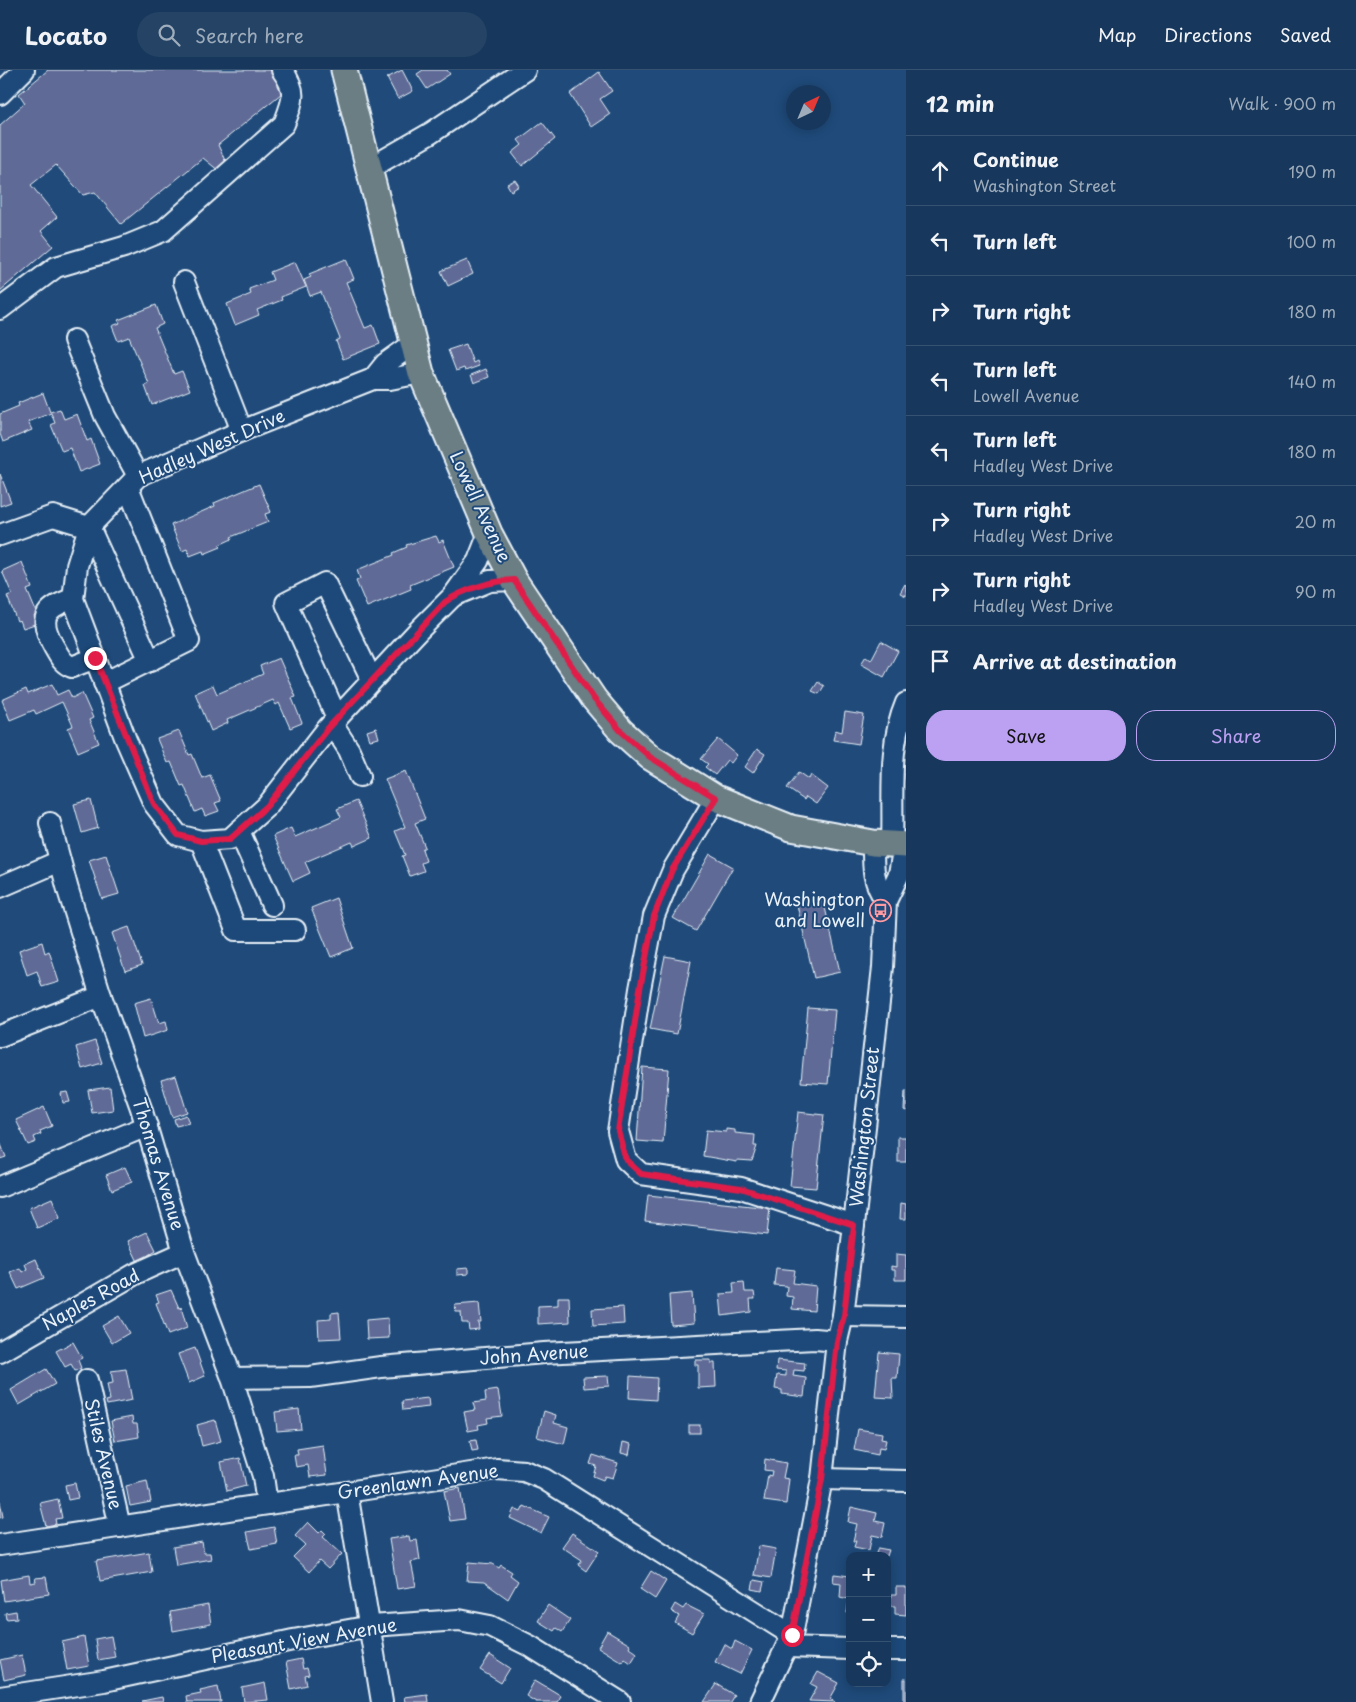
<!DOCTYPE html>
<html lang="en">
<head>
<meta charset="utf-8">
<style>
  :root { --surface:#17385c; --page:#244365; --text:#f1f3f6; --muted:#9eacbb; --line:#365272; --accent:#bca0f2 }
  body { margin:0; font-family:"Playpen Sans",sans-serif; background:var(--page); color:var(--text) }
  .controls { position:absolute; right:15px; bottom:15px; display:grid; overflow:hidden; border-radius:10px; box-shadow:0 2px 12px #0003 }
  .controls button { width:45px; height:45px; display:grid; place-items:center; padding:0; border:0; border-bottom:1px solid var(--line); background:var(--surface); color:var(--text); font:25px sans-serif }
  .compass { position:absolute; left:786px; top:15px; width:45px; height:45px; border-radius:50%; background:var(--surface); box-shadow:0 2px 12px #0003; rotate:44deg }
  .stop { position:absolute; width:15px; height:15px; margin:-11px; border:4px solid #e11d48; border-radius:50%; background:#fff }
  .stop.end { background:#e11d48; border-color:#fff; box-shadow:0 1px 5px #0008 }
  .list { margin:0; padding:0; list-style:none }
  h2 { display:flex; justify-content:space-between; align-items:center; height:65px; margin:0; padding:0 20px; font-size:21px }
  h2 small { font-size:16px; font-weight:400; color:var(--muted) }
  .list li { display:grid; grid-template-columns:32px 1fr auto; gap:15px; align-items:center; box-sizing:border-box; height:70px; padding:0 20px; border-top:1px solid var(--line) }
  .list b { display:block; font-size:19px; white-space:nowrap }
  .list p { margin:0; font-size:16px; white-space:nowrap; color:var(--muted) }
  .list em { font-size:16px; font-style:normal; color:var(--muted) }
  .actions { display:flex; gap:10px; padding:15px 20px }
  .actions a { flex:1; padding:11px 0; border:1px solid var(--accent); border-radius:20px; text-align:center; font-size:18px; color:var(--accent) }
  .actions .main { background:var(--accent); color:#111 }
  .icon { flex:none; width:28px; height:28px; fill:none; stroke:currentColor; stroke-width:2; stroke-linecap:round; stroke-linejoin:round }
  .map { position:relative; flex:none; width:906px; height:1632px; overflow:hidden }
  header { display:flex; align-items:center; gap:30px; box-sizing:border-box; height:70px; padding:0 25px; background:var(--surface); border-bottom:1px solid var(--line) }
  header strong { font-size:24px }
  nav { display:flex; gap:28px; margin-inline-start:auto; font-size:18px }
  .search { width:350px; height:45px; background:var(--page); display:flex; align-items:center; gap:12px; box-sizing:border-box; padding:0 18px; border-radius:28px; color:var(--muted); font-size:19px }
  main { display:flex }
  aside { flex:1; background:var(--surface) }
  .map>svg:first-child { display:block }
  .building { fill:#606b96; stroke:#e8f1f8 }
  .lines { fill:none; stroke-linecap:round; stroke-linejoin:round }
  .minor-casing { stroke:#e8f1f8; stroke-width:24 }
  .major-casing { stroke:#e8f1f8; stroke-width:29 }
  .minor { stroke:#1f4a7a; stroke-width:20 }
  .major { stroke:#6b7e84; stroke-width:25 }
  .route { stroke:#e11d48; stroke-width:6 }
  .labels { text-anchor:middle; stroke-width:4; stroke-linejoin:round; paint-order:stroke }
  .street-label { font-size:18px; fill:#e8f1f8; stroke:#1f4a7a }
  .poi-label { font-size:18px; fill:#e8f1f8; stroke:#1f4a7a; text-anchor:end }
</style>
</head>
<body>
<header>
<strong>Locato</strong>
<div class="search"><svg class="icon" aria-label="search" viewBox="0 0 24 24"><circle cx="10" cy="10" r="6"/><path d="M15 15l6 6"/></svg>Search here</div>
<nav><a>Map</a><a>Directions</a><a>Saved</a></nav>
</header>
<main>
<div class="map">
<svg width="906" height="1632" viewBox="0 0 906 1632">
  <rect width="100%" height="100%" fill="#1f4a7a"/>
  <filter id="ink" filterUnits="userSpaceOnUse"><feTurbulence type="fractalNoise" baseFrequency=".02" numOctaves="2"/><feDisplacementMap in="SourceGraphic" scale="10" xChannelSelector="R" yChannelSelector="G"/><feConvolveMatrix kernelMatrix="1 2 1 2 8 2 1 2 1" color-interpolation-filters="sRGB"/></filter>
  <g filter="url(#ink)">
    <g class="building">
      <path d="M48 0H272L287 19 218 75 227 95 219 101 203 88 121 154 95 122 83 125 56 95 31 115 57 147 41 161 53 176 0 221V55L25 33 19 24Z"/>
      <path d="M402 0 413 21 398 29 387 8Z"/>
      <path d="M423 0H447L450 4 427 19 417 4Z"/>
      <path d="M599 2 612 21 600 29 610 44 591 57 570 24Z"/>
      <path d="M542 52 555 69 522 96 512 83 522 75 518 70Z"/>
      <path d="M515 110 519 116 511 121 507 114Z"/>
      <path d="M346 189 354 209 346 212 365 258 373 255 380 274 343 289 336 271 340 269 321 222 310 226 304 210 311 207 309 204Z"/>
      <path d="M467 190 473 204 448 216 441 201Z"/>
      <path d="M295 192 306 217 281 227 282 230 257 240 259 245 235 255 227 234 251 224 249 219 273 210 270 202Z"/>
      <path d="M156 235 163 254 155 258 174 304 182 301 190 320 152 335 145 316 149 314 129 267 118 271 112 256 120 253 118 250Z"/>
      <path d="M466 274 473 293 477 291 479 296 465 301 464 298 456 301 448 280Z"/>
      <path d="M486 299 489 307 474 313 471 305Z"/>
      <path d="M43 323 50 342 60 339 64 349 77 344 87 371 91 369 100 394 79 402 70 378 62 381 51 355 55 353 51 343 28 352 32 360 3 372 0 364V344L19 336 18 333Z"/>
      <path d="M0 404 11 432 0 436Z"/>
      <path d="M259 414 271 442 265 444 268 452 231 467 232 469 219 475 221 477 204 484 203 481 190 486 187 479 182 481 171 455 215 436 214 433Z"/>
      <path d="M436 466 439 472 443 470 454 497 410 515 411 519 367 537 356 511 360 509 357 500 394 485 393 483 407 477 406 475Z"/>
      <path d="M22 492 32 518 27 520 37 544 34 545 38 553 23 558 20 550 17 551 7 526 12 524 2 501Z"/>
      <path d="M905 514 906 515V526L900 523Z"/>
      <path d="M881 571 898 581 884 607 861 594 866 586 871 590Z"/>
      <path d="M279 588 296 627 292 628 302 653 290 658 279 633 276 635 273 630 227 650 228 653 211 661 195 623 213 615 217 624 263 604 260 596Z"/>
      <path d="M818 612 824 616 819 624 812 621Z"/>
      <path d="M52 614 57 625 68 620 72 628 82 623 93 648 89 650 99 673 78 682 68 658 73 656 62 632 36 644 34 640 10 650 2 630 26 619 28 624Z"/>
      <path d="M845 642 864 645 859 674 833 670 835 660 842 662Z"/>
      <path d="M376 658 379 668 370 670 367 661Z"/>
      <path d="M179 661 189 685 192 684 202 708 210 705 221 731 215 733 219 741 205 746 202 739 195 742 184 715 181 716 171 692 167 693 157 669Z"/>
      <path d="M718 669 737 685 731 693 727 690 715 705 705 697 708 694 701 689Z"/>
      <path d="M757 679 765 684 753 703 745 697Z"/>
      <path d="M406 701 425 749 415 753 425 777 422 779 426 791 421 793 424 801 410 806 402 786 405 785 395 761 405 757 385 709Z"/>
      <path d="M799 702 809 709 811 705 828 718 816 734 806 727 804 730 787 718Z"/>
      <path d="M91 730 98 758 82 763 74 734Z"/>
      <path d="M356 731 372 768 354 776 352 772 305 792 310 803 293 811 273 766 291 758 295 767 341 747 337 739Z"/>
      <path d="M710 784 733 797 696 861 673 848Z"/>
      <path d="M106 785 119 824 102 829 89 790Z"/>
      <path d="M336 828 353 878 331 887 311 838Z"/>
      <path d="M823 829 840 902 814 908 797 835Z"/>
      <path d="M129 857 142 895 125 901 112 863Z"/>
      <path d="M42 872 45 883 49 881 59 912 42 917 37 901 27 905 19 880Z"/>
      <path d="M665 886 691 891 677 964 650 959Z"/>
      <path d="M151 928 159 953 166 951 168 960 143 968 134 933Z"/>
      <path d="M808 938 835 940 828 1014 801 1012Z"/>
      <path d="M95 971 102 993 82 999 76 977Z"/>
      <path d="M642 997 669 999 663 1073 637 1071Z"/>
      <path d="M176 1006 187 1042 172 1047 161 1010Z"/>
      <path d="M110 1017 113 1040 92 1043 88 1020Z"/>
      <path d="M905 1021H906V1041L904 1040Z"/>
      <path d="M67 1022 70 1032 63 1033 61 1023Z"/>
      <path d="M44 1037 52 1056 40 1061 41 1064 34 1067 36 1072 28 1075 16 1050Z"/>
      <path d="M798 1042 824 1045 816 1118 790 1116Z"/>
      <path d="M186 1045 189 1053 176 1056 174 1049Z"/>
      <path d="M726 1059 735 1060V1063L755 1065 754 1076H757L752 1091 737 1090V1092L703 1086 706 1060 726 1062Z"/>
      <rect x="898" y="1067" width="8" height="25"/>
      <path d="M0 1072 6 1087 0 1089Z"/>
      <path d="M125 1097 132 1112 112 1120 106 1105Z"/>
      <path d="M648 1125 770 1138 767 1165 645 1151Z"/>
      <path d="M52 1128 60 1148 37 1158 29 1138Z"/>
      <path d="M901 1133 906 1134V1149H900Z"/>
      <path d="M147 1162 156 1180 138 1192 128 1171Z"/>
      <path d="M896 1184 906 1185V1210H895V1200H891V1196L896 1197Z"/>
      <path d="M36 1189 44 1208 18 1219 10 1202 20 1198 22 1202 27 1199 25 1194Z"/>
      <path d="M468 1198V1204L457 1205V1199Z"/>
      <path d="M776 1198 795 1200 793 1213 816 1216 814 1241 792 1239 793 1227 786 1226 787 1216 774 1215Z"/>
      <path d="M744 1212 745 1222H754L755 1229H750L751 1242 722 1246 720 1224 734 1223 733 1213Z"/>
      <path d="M171 1220 179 1238 181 1237 187 1258 168 1265 156 1233 159 1232 156 1225Z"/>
      <path d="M692 1223 694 1253 671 1255 669 1225Z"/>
      <path d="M558 1227H569L570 1252 538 1254V1236L558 1235Z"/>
      <path d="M479 1233 481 1252H478L479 1259 469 1260 468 1253H462L461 1242H456L455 1235Z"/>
      <path d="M623 1237 624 1254 593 1256 592 1239Z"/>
      <path d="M339 1242 341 1268 319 1269 318 1250 331 1249V1243Z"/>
      <path d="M119 1246 129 1263 112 1273 102 1256Z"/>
      <path d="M388 1248 389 1268 367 1269 366 1250Z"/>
      <path d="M73 1272 82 1288 78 1290 81 1298 75 1301 71 1294 65 1297 56 1281Z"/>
      <path d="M195 1278 205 1306 189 1313 178 1284Z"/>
      <path d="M879 1282 899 1284 897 1308H892L893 1328 875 1327Z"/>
      <path d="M695 1290H711V1293H715L716 1317 698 1318V1295H695Z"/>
      <path d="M777 1290 805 1293 804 1301 794 1300 793 1306 806 1308 804 1327 782 1324V1320L775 1319 777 1305 786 1306V1301L776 1300Z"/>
      <path d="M46 1299 55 1314 19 1335 11 1320Z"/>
      <path d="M126 1299 132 1330 107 1335 106 1331 110 1330 107 1314 113 1313 111 1301Z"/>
      <path d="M608 1306 609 1316 584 1318 583 1307Z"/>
      <path d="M630 1306 657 1308 656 1330 629 1328Z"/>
      <path d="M498 1320 502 1346 487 1348 488 1353 478 1355 479 1359 468 1361 464 1342 475 1340 473 1333 486 1331 485 1322Z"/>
      <path d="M428 1328 429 1337 403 1340 402 1331Z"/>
      <path d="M299 1339 301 1359 277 1361 275 1342Z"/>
      <path d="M544 1341 556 1345 554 1353 568 1357 564 1374 537 1367Z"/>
      <path d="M132 1347 133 1354H137L139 1367 115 1371 111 1351Z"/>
      <path d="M215 1350 221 1371 202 1376 197 1355Z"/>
      <rect x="689" y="1355" width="11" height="8"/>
      <path d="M858 1359 882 1363 881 1369 886 1370 884 1379 879 1378 878 1385 854 1380Z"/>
      <path d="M476 1370 478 1380 472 1381 470 1371Z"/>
      <path d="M623 1372 631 1374 629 1385 621 1383Z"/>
      <path d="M323 1375 327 1405 310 1407 308 1395 296 1397 294 1385H298L297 1379Z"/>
      <path d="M593 1385 618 1393 613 1408 605 1406 603 1410 593 1406 596 1396 590 1394Z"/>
      <path d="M240 1388 246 1416 227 1421 221 1392Z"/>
      <path d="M765 1389 786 1393 783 1408 789 1409 786 1434 764 1431 768 1405 771 1406 772 1401 764 1400Z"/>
      <path d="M147 1411 151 1432 130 1436 126 1416Z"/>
      <path d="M75 1413 78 1428 68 1430 65 1415Z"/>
      <path d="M460 1418 465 1449 450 1451 444 1421Z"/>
      <path d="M58 1429 62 1448 55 1449 56 1454 46 1456 40 1433Z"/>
      <path d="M0 1431 3 1447 0 1448Z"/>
      <path d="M524 1436 549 1447 541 1463 510 1448 514 1439 521 1442Z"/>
      <path d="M851 1437 877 1443 875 1451 885 1453 882 1467 872 1465 869 1480 854 1477 856 1471H853L857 1454 848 1452Z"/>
      <path d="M308 1452 319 1463 322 1460 326 1464 323 1467 342 1484 328 1499 319 1491 309 1502 293 1487 305 1475 295 1466Z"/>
      <path d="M274 1457 277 1474 251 1479 247 1462Z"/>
      <path d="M572 1463 599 1481 586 1501 578 1495 582 1490 562 1477Z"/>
      <path d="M409 1466 410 1471 417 1470 420 1490 411 1492 416 1516 397 1519 389 1469Z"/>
      <path d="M202 1472 204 1483H210L211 1489 176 1495 173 1477Z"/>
      <path d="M759 1476 776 1479 771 1508 754 1505Z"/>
      <path d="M878 1478 889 1480 887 1486H875Z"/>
      <path d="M149 1482 152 1502 100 1511 96 1491Z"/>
      <path d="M469 1492 493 1494 499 1498 501 1495 512 1502 510 1505 518 1511 508 1529 484 1512 467 1511Z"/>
      <path d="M651 1501 666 1511 655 1529 640 1519Z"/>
      <path d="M834 1504 850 1506V1543H847L849 1529 840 1527 841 1513 833 1512Z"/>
      <path d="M29 1505 30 1513 36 1512 35 1508 46 1507 49 1524 4 1531 1 1510Z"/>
      <path d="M754 1510 764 1512 762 1521 752 1519Z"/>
      <path d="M896 1517H906V1545L895 1544V1536H890L891 1525H896Z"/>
      <path d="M675 1534 683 1539 686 1535 704 1544 692 1563 675 1553 679 1546 671 1541Z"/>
      <path d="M208 1535 211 1554 173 1561 170 1542Z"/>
      <path d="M548 1535 570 1550 562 1562 556 1558 554 1561 538 1551Z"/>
      <path d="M16 1541 17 1548 6 1549 5 1543Z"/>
      <path d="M607 1561 630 1575 629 1577 637 1583 631 1593 624 1588 622 1592 598 1577Z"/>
      <path d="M111 1566 115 1587 98 1590 95 1569Z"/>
      <path d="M84 1567 89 1596 67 1600 62 1572Z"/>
      <path d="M735 1571 752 1580 740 1604 715 1592 724 1574 732 1579Z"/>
      <path d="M22 1585 26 1605 4 1610 0 1590Z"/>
      <path d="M490 1585 510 1598 501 1613 480 1600Z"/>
      <path d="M301 1589 303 1599 307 1598 309 1605 305 1606 307 1615 291 1619 286 1592Z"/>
      <path d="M818 1602 839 1613 830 1629 835 1632 809 1631 817 1617 811 1614Z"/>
      <rect x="904" y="1609" width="2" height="23"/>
      <path d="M535 1610 560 1625 557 1632H536L526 1626Z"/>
      <path d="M265 1613 268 1630 244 1632 242 1618Z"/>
      <path d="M716 1614 734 1625 730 1632H704Z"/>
      <path d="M218 1616 221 1632H187L186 1626 201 1623 200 1620Z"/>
      <path d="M427 1624 428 1632H405L404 1627Z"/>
      <path d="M162 1627 163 1632H143L142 1631Z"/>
    </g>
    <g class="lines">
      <defs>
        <g id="minor">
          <path d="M0 24 24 0"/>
          <path d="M370 98 431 63 525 0"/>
          <path d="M184 212 242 361"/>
          <path d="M0 239 56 197 124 177 163 161 284 54C293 31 298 22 282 0"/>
          <path d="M74 270 105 346 138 406"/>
          <path d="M413 274 385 294 373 309H390L421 303"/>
          <path d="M373 309 244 360 138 406 89 457 77 496 73 529 126 670 154 734 178 765 201 771 230 769 267 736 328 658 418 561 453 526"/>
          <path d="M489 463 478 491 453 526 490 511 514 510"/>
          <path d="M0 465 53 446 89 457 150 591"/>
          <path d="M73 529C42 538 39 550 54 577 60 587 62 593 72 597L95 588"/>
          <path d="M104 613 189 571 128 417"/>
          <path d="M337 648 286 533 325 513 372 610"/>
          <path d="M332 654 349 680 360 706"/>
          <path d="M716 728 673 800 654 846 640 919 618 1061 626 1090 641 1104 741 1118 854 1155"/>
          <path d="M50 753 68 820 101 926 141 1038 184 1182 232 1308 263 1406 267 1434"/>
          <path d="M239 761 272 835"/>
          <path d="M201 771 236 860H295"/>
          <path d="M873 773C873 797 872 811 886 831"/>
          <path d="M892 774C894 726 887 678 906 633"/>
          <path d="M0 817 60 791"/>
          <path d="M0 966 101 926"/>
          <path d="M0 1117 147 1056"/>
          <path d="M843 1246 906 1247"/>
          <path d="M0 1282 135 1204 184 1182"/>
          <path d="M232 1308 310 1307 381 1297 544 1283 815 1269 837 1271"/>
          <path d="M87 1310 120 1457"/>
          <path d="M822 1409 906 1411"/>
          <path d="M347 1422 382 1632"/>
          <path d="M0 1475 497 1399 524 1401 544 1409 792 1565"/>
          <path d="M787 1577 850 1579"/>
          <path d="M887 1580H906"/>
          <path d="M0 1627 104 1611 293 1570 371 1556 459 1550 490 1556 530 1576 620 1632"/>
          <path d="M760 1632 792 1565 822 1409 837 1271 843 1246 854 1155 883 897 886 831 899 804 904 775"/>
        </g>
        <path id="major" d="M344 0 421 303 489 463 514 510 594 629 621 661 650 687 716 728 791 758 873 773 906 775"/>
      </defs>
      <use href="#minor" class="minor-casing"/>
      <use href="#major" class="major-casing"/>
      <use href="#minor" class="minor"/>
      <use href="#major" class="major"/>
    </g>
  </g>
  <g class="lines" filter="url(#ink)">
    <path class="route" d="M95 588 154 734 178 765 201 771 230 769 267 736 328 658 445 532C464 519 491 511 514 510L594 629 621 661 650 687 716 728 672 800 654 846 640 919 618 1061 626 1090 641 1104 741 1118 854 1155 844 1246 837 1271 822 1409 792 1565"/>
  </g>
  <defs>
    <symbol id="bus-ring" viewBox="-11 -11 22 22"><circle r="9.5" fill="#1f4a7a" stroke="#ff9aa2" stroke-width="1.5"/><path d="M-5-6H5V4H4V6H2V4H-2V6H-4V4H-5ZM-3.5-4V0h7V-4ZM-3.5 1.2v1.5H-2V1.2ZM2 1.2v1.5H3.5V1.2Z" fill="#ff9aa2"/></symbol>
  </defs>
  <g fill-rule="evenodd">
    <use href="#bus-ring" x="868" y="828" width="25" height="25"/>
  </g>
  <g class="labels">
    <g class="street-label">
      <text transform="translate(212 377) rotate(-24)" y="6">Hadley West Drive</text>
      <text transform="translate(480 437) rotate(65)" y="6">Lowell Avenue</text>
      <text transform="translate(865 1057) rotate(-84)" y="6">Washington Street</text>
      <text transform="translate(158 1094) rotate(73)" y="6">Thomas Avenue</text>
      <text transform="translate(91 1230) rotate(-29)" y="6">Naples Road</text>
      <text transform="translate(534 1285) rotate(-4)" y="6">John Avenue</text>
      <text transform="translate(103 1384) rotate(77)" y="6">Stiles Avenue</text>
      <text transform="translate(418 1412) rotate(-8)" y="6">Greenlawn Avenue</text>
      <text transform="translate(304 1571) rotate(-10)" y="6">Pleasant View Avenue</text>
    </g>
    <g class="poi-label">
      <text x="865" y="836">Washington<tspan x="865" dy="21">and Lowell</tspan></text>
    </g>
  </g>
</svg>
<div class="controls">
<button>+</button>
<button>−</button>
<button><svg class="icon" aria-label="locate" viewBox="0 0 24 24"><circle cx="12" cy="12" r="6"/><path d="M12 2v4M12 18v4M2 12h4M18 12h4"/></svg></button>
</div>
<svg class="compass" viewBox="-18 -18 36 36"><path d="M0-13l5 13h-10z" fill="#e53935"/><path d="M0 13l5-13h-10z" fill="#9eacbb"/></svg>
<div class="stop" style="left:792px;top:1565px"></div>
<div class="stop end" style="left:95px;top:588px"></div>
</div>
<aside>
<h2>12 min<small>Walk · 900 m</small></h2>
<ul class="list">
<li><svg class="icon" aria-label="ahead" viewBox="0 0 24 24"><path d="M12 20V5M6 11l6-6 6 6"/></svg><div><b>Continue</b><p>Washington Street</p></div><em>190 m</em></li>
<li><svg class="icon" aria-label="left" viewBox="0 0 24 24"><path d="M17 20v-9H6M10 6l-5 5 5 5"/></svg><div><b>Turn left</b></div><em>100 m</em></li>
<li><svg class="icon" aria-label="right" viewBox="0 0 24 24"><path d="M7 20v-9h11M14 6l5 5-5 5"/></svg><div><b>Turn right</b></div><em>180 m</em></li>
<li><svg class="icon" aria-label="left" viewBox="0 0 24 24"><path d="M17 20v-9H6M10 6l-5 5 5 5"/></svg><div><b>Turn left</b><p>Lowell Avenue</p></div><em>140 m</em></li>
<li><svg class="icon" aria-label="left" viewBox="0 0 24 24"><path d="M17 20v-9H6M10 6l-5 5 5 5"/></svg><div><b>Turn left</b><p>Hadley West Drive</p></div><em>180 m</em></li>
<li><svg class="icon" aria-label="right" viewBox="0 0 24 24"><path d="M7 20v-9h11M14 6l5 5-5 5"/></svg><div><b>Turn right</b><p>Hadley West Drive</p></div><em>20 m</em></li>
<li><svg class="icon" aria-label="right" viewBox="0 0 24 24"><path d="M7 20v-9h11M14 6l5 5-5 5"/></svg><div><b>Turn right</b><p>Hadley West Drive</p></div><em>90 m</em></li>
<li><svg class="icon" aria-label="arrive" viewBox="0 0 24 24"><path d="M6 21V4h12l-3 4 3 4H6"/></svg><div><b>Arrive at destination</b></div></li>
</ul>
<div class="actions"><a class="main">Save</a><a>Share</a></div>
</aside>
</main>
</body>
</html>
